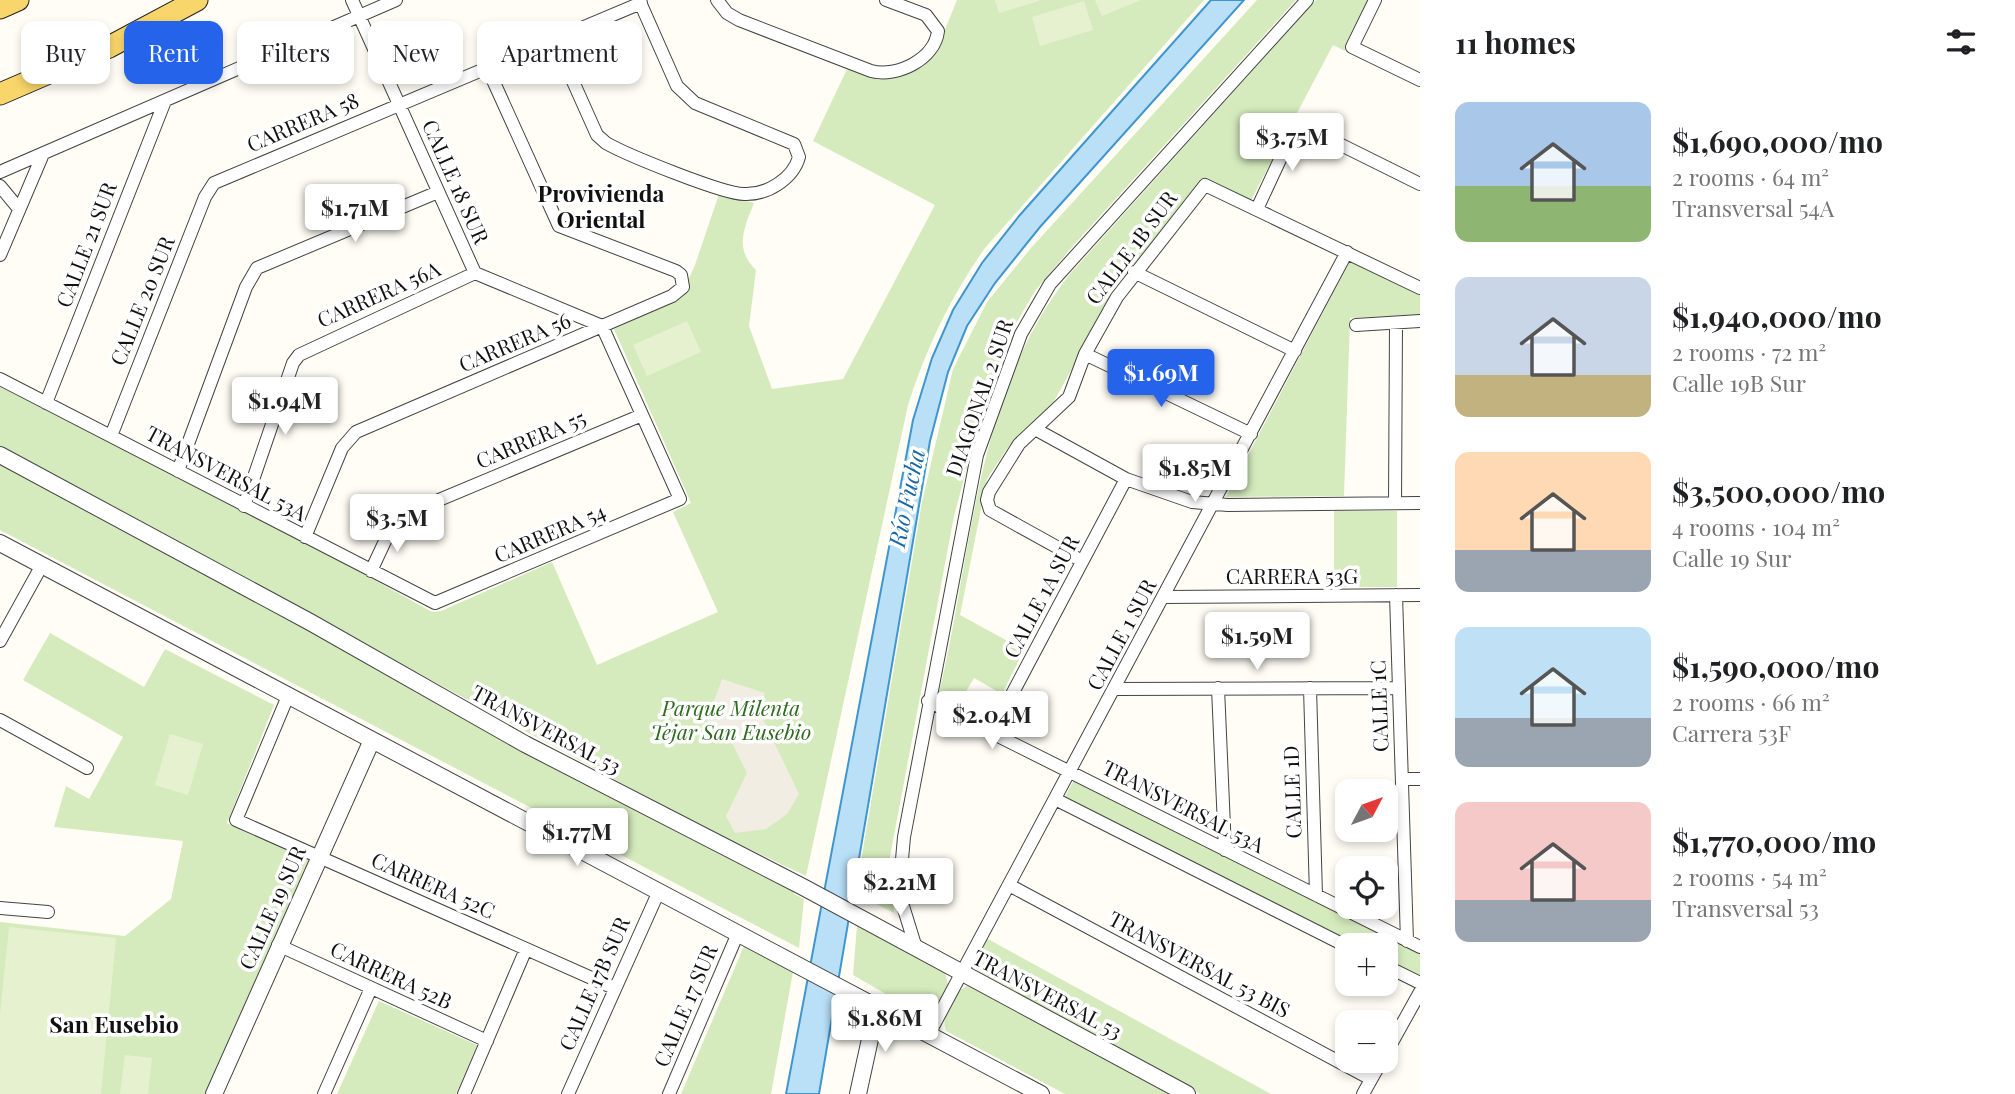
<!DOCTYPE html>
<html lang="en">
<head>
<meta charset="utf-8">
<style>
	body { margin:0; font-family:"Playfair Display",serif; background:#f2f2f2; color:#202124; height:100vh; display:flex; flex-direction:column; font-size:26px; white-space:nowrap }
	* { box-sizing:border-box; margin:0 }
	p { font-size:23px; color:#757577 }
	.icon { flex:none; width:38px; height:38px; fill:none; stroke:currentColor; stroke-width:2; stroke-linecap:round; stroke-linejoin:round }
	.map { position:relative; flex:1; overflow:hidden }
	.details { display:flex; flex-direction:column; background:#fff; width:595px }
	.details>* { flex:none }
	.banner { position:absolute; left:21px; top:21px; width:665px; height:63px; display:flex; gap:14px }
	.needle { width:46px; rotate:49deg }
	.buttons { position:absolute; left:1335px; top:779px; display:grid; gap:14px }
	.buttons a { display:grid; place-items:center; width:63px; height:63px; border-radius:14px; background:#fff; box-shadow:0 4px 10px #0003; font-size:35px }
	.price { position:absolute; translate:-50% -60px; padding:0 16px; border-radius:7px; background:#fff; color:#222; font-size:23px; line-height:46px; filter:drop-shadow(0 2px 4px #0008) }
	.price::after { content:''; position:absolute; left:50%; top:42px; width:21px; height:16px; margin-left:-10px; background:inherit; clip-path:polygon(0 0,100% 0,50% 100%) }
	.price.selected { background:#2563eb; color:#fff }
	ul { padding:0; list-style:none }
	li { display:flex; align-items:center; gap:21px; height:175px; padding:0 35px }
	li span { display:grid; place-items:center; flex:none; width:196px; height:140px; border-radius:14px; color:#555 }
	li>.icon { margin-inline-start:auto }
	span .icon { width:84px; height:84px; fill:#fffc; stroke-width:1 }
	li b { font-size:30px }
	h2 { display:flex; justify-content:space-between; align-items:center; height:84px; padding:0 35px; font-size:30px }
	.chip { padding:0 24px; border-radius:14px; background:#fff; box-shadow:0 4px 10px #0003; font-size:24px; line-height:63px }
	.chip.selected { background:#2563eb; color:#fff }
	main { display:flex; flex:1; min-height:0 }
	.map>svg:first-child { display:block }
	.green { fill:#d5ebbd }
	.pitch { fill:#e6f2cf }
	.plaza { fill:#f1ede2 }
	.water { fill:#b9e0f7; stroke:#3f96cf; stroke-width:2 }
	.lines { fill:none; stroke-linecap:round; stroke-linejoin:round }
	.minor-casing { stroke:#444; stroke-width:14 }
	.tertiary-casing { stroke:#444; stroke-width:18 }
	.primary-casing { stroke:#222; stroke-width:23 }
	.minor { stroke:#fff; stroke-width:12 }
	.tertiary { stroke:#fff; stroke-width:16 }
	.primary { stroke:#f9d66b; stroke-width:21 }
	.labels { text-anchor:middle; stroke-width:7; stroke-linejoin:round; paint-order:stroke }
	.street-label { font-size:21px; fill:#111; stroke:#fff }
	.park-label { font-size:21px; font-style:italic; fill:#2f6b1f; stroke:#fff }
	.neighbourhood-label { font-size:23px; font-weight:bold; fill:#111; stroke:#fff }
	.water-label { font-size:23px; font-style:italic; fill:#1768a6; stroke:#fff }
</style>
</head>
<body>
<main>
<div class="map">
<svg width="1420" height="1094" viewBox="0 0 1420 1094">
	<rect width="100%" height="100%" fill="#fffdf5"/>
	<path class="green" d="M957,0H1204L985,248C951,296 926,348 908,405L806,876L697,824L0,447V387L308,543L432,612L441,611L552,562L597,665L718,612L673,512L691,503L614,329L680,298L695,265L719,194L754,203C744,228 734,249 756,270L749,326L772,389L843,379L935,205L813,141L848,67L878,80L899,77L922,67L935,54Z
		M1257,0H1296L1072,247L1035,291L1014,327L977,430L954,516L889,862L894,913L859,895L860,867L922,502L953,369L987,302L1031,248Z
		M1316,0H1369L1345,51L1333,45L1250,202L1201,181L1121,280L1053,403L1008,447L987,479L960,615L1024,650L1002,694L974,678L961,700L939,693C973,552 975,393 1070,274Z
		M1350,261L1420,293V315L1350,318L1344,496L1226,497Z
		M0,460L684,836L794,888V894L804,899L799,948L0,530Z
		M1334,511H1397V587H1334Z
		M50,633L144,687L165,649L274,705L227,823L309,860L205,1094H0V922L125,936L171,899L183,841L54,827L66,786L89,799L123,737L23,680Z
		M1074,780L1420,954V976L1386,959V945H1358L1065,797Z
		M857,926L945,971L948,985L933,1013L922,1015L853,975Z
		M986,938L1271,1094H1200L983,977L974,965Z
		M744,946L793,972L771,1094H681Z
		M972,985L1174,1094H1065L946,1031C940,1015 954,987 972,985Z
		M379,1001L477,1045L456,1094H337Z"/>
	<path class="pitch" d="M995,0H1039V1L999,13Z
		M1095,0H1141L1102,16Z
		M1084,1L1093,30L1040,46L1032,17Z
		M687,321L701,352L647,376L633,345Z
		M170,734L203,744L188,795L155,785Z
		M9,927L116,938L101,1094H0V1015Z
		M125,1055L152,1058L148,1094H120Z"/>
	<path class="plaza" d="M722,679L765,693L759,711L799,794L787,814L766,829L735,833L726,816L747,773L724,727L707,721Z"/>
	<path class="water" d="M1211,0H1244L1040,227L995,283L967,326L948,372L930,441L819,1094H786L913,420L932,358L953,310L982,263L1019,216Z"/>
	<g class="lines">
		<defs>
			<path id="minor" d="M717,0L727,13L739,20L871,71C897,78 935,59 938,31L926,15L886,0
				M1375,0L1352,47L1420,80
				M554,39L597,135L606,143C627,155 723,194 744,194C767,195 793,179 799,157L794,144L695,103L677,86L639,0
				M0,172L396,0
				M0,186L19,209
				M1257,209L1297,123L1420,184
				M0,255L43,154
				M1134,272L1295,351
				M1356,325L1420,321
				M1085,354L1251,434
				M0,379L435,603L680,499L602,326L475,273L352,0
				M46,403L165,101
				M1035,429L1126,479L1192,502L1228,505L1420,503
				M111,436L205,197L214,183L641,3
				M178,471L246,287L257,268L438,192
				M1395,503L1396,324
				M244,506L293,363L299,355L475,273
				M305,537L342,448L356,432L672,296L683,287L681,275L676,271L559,226L487,67
				M1082,561L990,510L987,500L989,492L1019,444L1069,397L1085,354L1117,297L1205,185L1420,288
				M371,571L393,524L403,515L642,415
				M1396,595L1407,941
				M1164,597L1420,595
				M0,641L42,565
				M1218,688L1225,850
				M1310,688L1316,895
				M1115,689L1399,688
				M288,696L236,820L614,988
				M928,701L1420,947
				M0,720L87,768
				M992,732L1126,479
				M1402,779H1420
				M1055,799L1348,947
				M1009,885L1371,1079
				M0,908L48,912
				M278,945L487,1041
				M916,948L899,893L904,837L977,455L1021,334L1050,284L1307,0
				M1386,966L1420,983
				M929,1034L1347,252
				M1386,1053L1420,992
				M324,1094L371,988
				M464,1094L526,949
				M568,1094L659,891
				M669,1094L738,933
				M1363,1094L1382,1060"/>
			<path id="tertiary" d="M0,455L310,622L525,744L803,887L1187,1094
				M0,543L1041,1094
				M214,1094L372,740
				M858,1094L877,1007"/>
			<path id="primary" d="M0,8L18,0
				M0,94L109,47L197,0"/>
		</defs>
		<use href="#minor" class="minor-casing"/>
		<use href="#tertiary" class="tertiary-casing"/>
		<use href="#primary" class="primary-casing"/>
		<use href="#minor" class="minor"/>
		<use href="#tertiary" class="tertiary"/>
		<use href="#primary" class="primary"/>
	</g>
	<g class="labels">
		<g class="street-label">
			<text transform="translate(303 123) rotate(-23)" y="7">CARRERA 58</text>
			<text transform="translate(455 182) rotate(66)" y="7">CALLE 18 SUR</text>
			<text transform="translate(87 245) rotate(-69)" y="7">CALLE 21 SUR</text>
			<text transform="translate(1132 248) rotate(-53)" y="7">CALLE 1B SUR</text>
			<text transform="translate(379 295) rotate(-24)" y="7">CARRERA 56A</text>
			<text transform="translate(143 301) rotate(-68)" y="7">CALLE 20 SUR</text>
			<text transform="translate(515 343) rotate(-23)" y="7">CARRERA 56</text>
			<text transform="translate(980 398) rotate(-71)" y="7">DIAGONAL 2 SUR</text>
			<text transform="translate(531 440) rotate(-23)" y="7">CARRERA 55</text>
			<text transform="translate(226 474) rotate(28)" y="7">TRANSVERSAL 53A</text>
			<text transform="translate(550 534) rotate(-23)" y="7">CARRERA 54</text>
			<text x="1292" y="584">CARRERA 53G</text>
			<text transform="translate(1042 597) rotate(-62)" y="7">CALLE 1A SUR</text>
			<text transform="translate(1122 635) rotate(-62)" y="7">CALLE 1 SUR</text>
			<text transform="translate(1380 706) rotate(-92)" y="7">CALLE 1C</text>
			<text transform="translate(546 730) rotate(28)" y="7">TRANSVERSAL 53</text>
			<text transform="translate(1293 792) rotate(-92)" y="7">CALLE 1D</text>
			<text transform="translate(1183 807) rotate(27)" y="7">TRANSVERSAL 53A</text>
			<text transform="translate(433 886) rotate(24)" y="7">CARRERA 52C</text>
			<text transform="translate(273 908) rotate(-66)" y="7">CALLE 19 SUR</text>
			<text transform="translate(1199 965) rotate(28)" y="7">TRANSVERSAL 53 BIS</text>
			<text transform="translate(391 976) rotate(25)" y="7">CARRERA 52B</text>
			<text transform="translate(595 984) rotate(-66)" y="7">CALLE 17B SUR</text>
			<text transform="translate(1047 995) rotate(28)" y="7">TRANSVERSAL 53</text>
			<text transform="translate(686 1006) rotate(-67)" y="7">CALLE 17 SUR</text>
		</g>
		<g class="park-label">
			<text x="731" y="716">Parque Milenta<tspan x="731" dy="24">Tejar San Eusebio</tspan></text>
		</g>
		<g class="neighbourhood-label">
			<text x="601" y="202">Provivienda<tspan x="601" dy="26">Oriental</tspan></text>
			<text x="114" y="1033">San Eusebio</text>
		</g>
		<g class="water-label">
			<text transform="translate(907 498) rotate(-78)" y="8">Río Fucha</text>
		</g>
	</g>
</svg>
<div class="buttons">
<a><svg class="needle" viewBox="-14 -14 28 28"><path d="M0-13l5 13h-10z" fill="#e53935"/><path d="M0 13l5-13h-10z" fill="#757577"/></svg></a>
<a><svg class="icon" aria-label="locate" viewBox="0 0 24 24"><circle cx="12" cy="12" r="6"/><path d="M12 2v4M12 18v4M2 12h4M18 12h4"/></svg></a>
<a>+</a>
<a>−</a>
</div>
<b class="price" style="left:1292px;top:173px">$3.75M</b>
<b class="price" style="left:355px;top:244px">$1.71M</b>
<b class="price selected" style="left:1161px;top:409px">$1.69M</b>
<b class="price" style="left:285px;top:437px">$1.94M</b>
<b class="price" style="left:1195px;top:504px">$1.85M</b>
<b class="price" style="left:397px;top:554px">$3.5M</b>
<b class="price" style="left:1257px;top:672px">$1.59M</b>
<b class="price" style="left:992px;top:751px">$2.04M</b>
<b class="price" style="left:577px;top:868px">$1.77M</b>
<b class="price" style="left:900px;top:918px">$2.21M</b>
<b class="price" style="left:885px;top:1054px">$1.86M</b>
<div class="banner">
<a class="chip">Buy</a>
<a class="chip selected">Rent</a>
<a class="chip">Filters</a>
<a class="chip">New</a>
<a class="chip">Apartment</a>
</div>
</div>
<section class="details">
<h2>11 homes<svg class="icon" aria-label="filters" viewBox="0 0 24 24"><path d="M4 7h16M4 17h16"/><circle cx="9" cy="7" r="2"/><circle cx="15" cy="17" r="2"/></svg></h2>
<ul>
<li><span style="background:linear-gradient(#a9c7e8 60%,#8fb573 0)"><svg class="icon" aria-label="home" viewBox="0 0 24 24"><path d="M3 11l9-7 9 7M6 9v11h12V9"/></svg></span><div><b>$1,690,000/mo</b><p>2 rooms · 64 m²</p><p>Transversal 54A</p></div></li>
<li><span style="background:linear-gradient(#c9d6e8 70%,#c2b280 0)"><svg class="icon" aria-label="home" viewBox="0 0 24 24"><path d="M3 11l9-7 9 7M6 9v11h12V9"/></svg></span><div><b>$1,940,000/mo</b><p>2 rooms · 72 m²</p><p>Calle 19B Sur</p></div></li>
<li><span style="background:linear-gradient(#ffd9b3 70%,#9aa5b1 0)"><svg class="icon" aria-label="home" viewBox="0 0 24 24"><path d="M3 11l9-7 9 7M6 9v11h12V9"/></svg></span><div><b>$3,500,000/mo</b><p>4 rooms · 104 m²</p><p>Calle 19 Sur</p></div></li>
<li><span style="background:linear-gradient(#bfe0f5 65%,#9aa5b1 0)"><svg class="icon" aria-label="home" viewBox="0 0 24 24"><path d="M3 11l9-7 9 7M6 9v11h12V9"/></svg></span><div><b>$1,590,000/mo</b><p>2 rooms · 66 m²</p><p>Carrera 53F</p></div></li>
<li><span style="background:linear-gradient(#f6c9c9 70%,#9aa5b1 0)"><svg class="icon" aria-label="home" viewBox="0 0 24 24"><path d="M3 11l9-7 9 7M6 9v11h12V9"/></svg></span><div><b>$1,770,000/mo</b><p>2 rooms · 54 m²</p><p>Transversal 53</p></div></li>
</ul>
</section>
</main>
</body>
</html>
